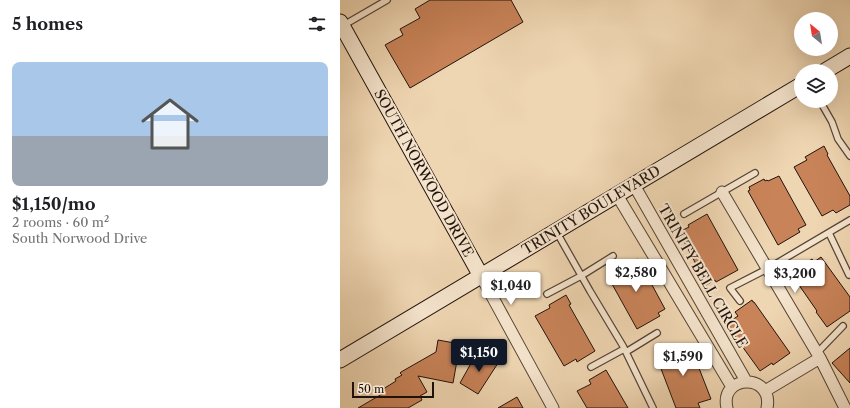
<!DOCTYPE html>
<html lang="en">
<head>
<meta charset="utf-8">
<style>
	body { margin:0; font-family:"Libre Caslon Text",serif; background:#f2f2f2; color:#202124; height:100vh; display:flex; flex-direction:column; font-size:15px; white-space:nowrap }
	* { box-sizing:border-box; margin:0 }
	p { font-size:13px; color:#757577 }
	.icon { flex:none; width:22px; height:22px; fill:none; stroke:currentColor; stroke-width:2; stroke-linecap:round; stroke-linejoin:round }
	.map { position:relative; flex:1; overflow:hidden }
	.side { display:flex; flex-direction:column; background:#fff; width:340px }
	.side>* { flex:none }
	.needle { width:26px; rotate:330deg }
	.buttons { position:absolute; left:454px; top:12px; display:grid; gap:8px }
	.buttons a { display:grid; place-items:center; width:44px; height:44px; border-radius:50%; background:#fff; box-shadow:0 4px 16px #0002; font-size:20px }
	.scale { position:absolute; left:12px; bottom:10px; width:82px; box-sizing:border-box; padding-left:4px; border:2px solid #21130c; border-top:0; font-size:11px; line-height:14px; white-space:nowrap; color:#21130c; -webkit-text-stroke:3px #f5e4cd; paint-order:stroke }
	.price { position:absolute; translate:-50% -34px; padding:0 9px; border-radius:4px; background:#fff; color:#222; font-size:13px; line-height:26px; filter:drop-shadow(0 1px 2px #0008) }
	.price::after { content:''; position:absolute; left:50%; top:24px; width:12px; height:9px; margin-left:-6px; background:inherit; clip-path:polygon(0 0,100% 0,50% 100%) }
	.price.on { background:#111827; color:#fff }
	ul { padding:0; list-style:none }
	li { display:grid; align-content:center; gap:8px; height:212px; padding:0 12px }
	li+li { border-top:1px solid #e0e0e0 }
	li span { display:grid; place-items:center; height:124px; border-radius:8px; color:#555 }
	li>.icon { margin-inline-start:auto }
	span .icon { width:72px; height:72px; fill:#fffc; stroke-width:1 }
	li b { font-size:17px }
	h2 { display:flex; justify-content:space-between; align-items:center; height:48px; padding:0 12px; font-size:17px }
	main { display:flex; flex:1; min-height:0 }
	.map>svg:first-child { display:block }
	.building { fill:#c98359; stroke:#21130c }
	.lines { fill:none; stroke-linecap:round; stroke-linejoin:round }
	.lane-casing { stroke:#544436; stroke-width:8 }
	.street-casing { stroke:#544436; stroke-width:13 }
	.secondary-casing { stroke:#21130c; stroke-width:17 }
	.lane { stroke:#f5e4cd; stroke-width:5.5 }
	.street { stroke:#f5e4cd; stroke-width:11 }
	.secondary { stroke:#f5e4cd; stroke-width:15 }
	.labels { text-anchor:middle; stroke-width:4; stroke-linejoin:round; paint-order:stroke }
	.street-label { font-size:14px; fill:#21130c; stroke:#f5e4cd }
</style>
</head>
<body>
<main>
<section class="side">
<h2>5 homes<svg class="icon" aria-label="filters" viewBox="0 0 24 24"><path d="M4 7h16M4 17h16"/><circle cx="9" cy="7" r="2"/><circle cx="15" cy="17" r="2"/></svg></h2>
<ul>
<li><span style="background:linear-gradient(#a9c7e8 60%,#9aa5b1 0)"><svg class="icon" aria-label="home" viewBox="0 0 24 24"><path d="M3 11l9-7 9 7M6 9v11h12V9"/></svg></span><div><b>$1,150/mo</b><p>2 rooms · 60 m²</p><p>South Norwood Drive</p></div></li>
</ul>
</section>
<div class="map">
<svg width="510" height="408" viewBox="0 0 510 408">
	<rect width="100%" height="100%" fill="#efd6b2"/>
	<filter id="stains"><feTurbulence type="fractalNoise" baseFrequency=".005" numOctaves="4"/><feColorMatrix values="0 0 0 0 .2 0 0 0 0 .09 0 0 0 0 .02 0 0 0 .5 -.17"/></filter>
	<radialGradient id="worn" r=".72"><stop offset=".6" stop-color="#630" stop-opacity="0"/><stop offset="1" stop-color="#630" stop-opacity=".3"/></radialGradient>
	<path class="building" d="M90,0H171L183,22L70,88L45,45L63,35L60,29L80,18L75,9Z
		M484,146L488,154L487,155L510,196V205L496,213L493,210L482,216L454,167L467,160L465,157Z
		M439,176L466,225L458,229L460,232L438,245L408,191L410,190L409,187L424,179L425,181L427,180L428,181Z
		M367,214L398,270L376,282L375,280L366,285L355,267L357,266L339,232L349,227L348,225Z
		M481,257L510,297V311L487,327L476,312L477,311L452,275L455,273L454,272L472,259L474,262Z
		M298,259L325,309L318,313L320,316L297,329L267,275L269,274L268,271L285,261L287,265Z
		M226,295L231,304L229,305L255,351L237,362L236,359L224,366L195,316L210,308L209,305Z
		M412,300L413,302H414L450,353L433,365L432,363L420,371L386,324L398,316L395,312Z
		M98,340L120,344L113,383L78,376L87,392L80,396L82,400L68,408H18L42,394L40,391L56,381L55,379L62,375L60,373L61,372L96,352Z
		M337,345L338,349L350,345L371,399L358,403L360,408H336L315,353Z
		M510,348V383L492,363Z
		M143,355L148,359L151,355L160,360L138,394L120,383L134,358L140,360Z
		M266,370L288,408H247L237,391L251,384L249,380Z
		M177,397L183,408H158Z"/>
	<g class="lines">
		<defs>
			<path id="lane" d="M4,25L47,0
				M480,101L492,122L498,139L510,156
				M344,214L415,173
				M216,231L250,291L283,346L313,408
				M489,233L509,275
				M207,294L241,276L273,256
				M400,301L390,288L427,269L510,220
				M286,352L317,333
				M477,353L503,326
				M251,367L284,349"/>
			<path id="street" d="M294,185L406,381
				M382,192L480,358L505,408
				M277,195L392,387
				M141,276L213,408
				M425,391L480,358
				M387,408C379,374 434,373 427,408"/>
			<path id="secondary" d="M0,22L141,276
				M485,71L510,56
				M0,360L461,85"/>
		</defs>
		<use href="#lane" class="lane-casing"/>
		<use href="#street" class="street-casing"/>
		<use href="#secondary" class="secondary-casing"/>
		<use href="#lane" class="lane"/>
		<use href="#street" class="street"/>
		<use href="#secondary" class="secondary"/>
	</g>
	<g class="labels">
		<g class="street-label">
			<text transform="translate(84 173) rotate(61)" y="5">SOUTH NORWOOD DRIVE</text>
			<text transform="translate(251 210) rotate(-31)" y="5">TRINITY BOULEVARD</text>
			<text transform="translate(363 276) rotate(60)" y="5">TRINITY BELL CIRCLE</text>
		</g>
	</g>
	<rect width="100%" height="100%" filter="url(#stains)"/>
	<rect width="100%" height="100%" fill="url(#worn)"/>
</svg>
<div class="buttons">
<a><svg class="needle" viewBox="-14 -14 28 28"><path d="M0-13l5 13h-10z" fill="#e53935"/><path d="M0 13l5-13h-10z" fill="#757577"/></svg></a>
<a><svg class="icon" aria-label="layers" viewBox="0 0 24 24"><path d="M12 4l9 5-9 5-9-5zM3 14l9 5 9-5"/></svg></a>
</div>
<div class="scale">50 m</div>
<b class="price" style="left:296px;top:293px">$2,580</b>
<b class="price" style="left:455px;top:294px">$3,200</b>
<b class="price" style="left:171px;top:306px">$1,040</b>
<b class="price on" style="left:139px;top:373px">$1,150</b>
<b class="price" style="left:343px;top:377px">$1,590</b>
</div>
</main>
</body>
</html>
